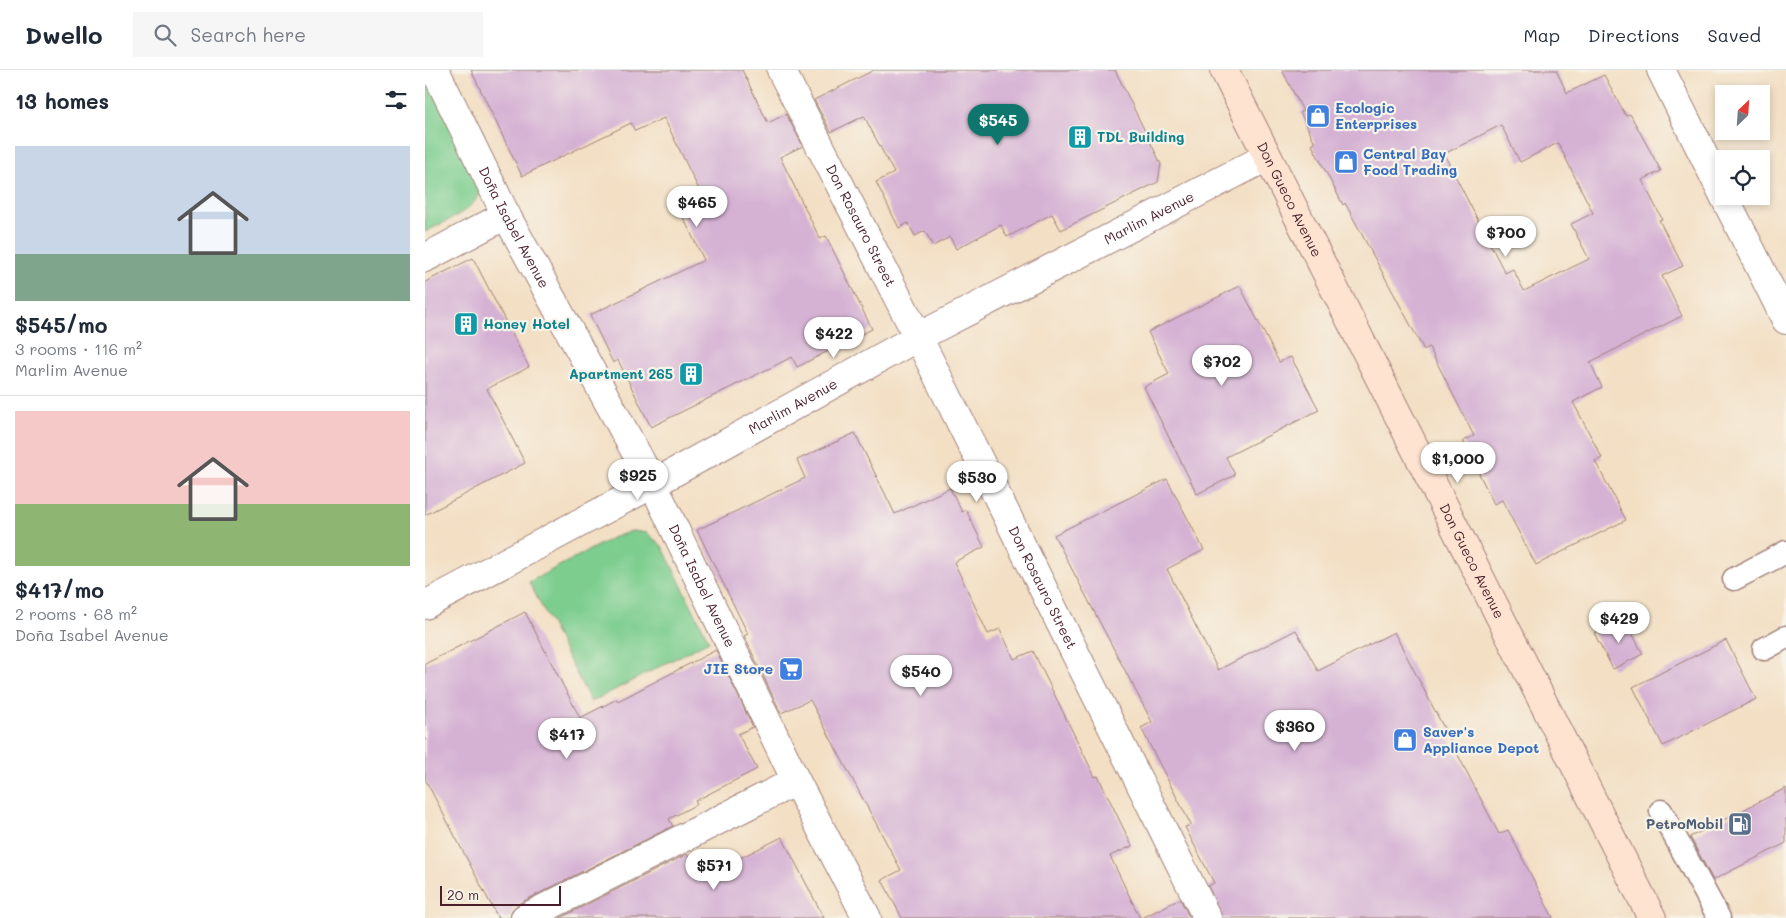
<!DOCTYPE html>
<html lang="en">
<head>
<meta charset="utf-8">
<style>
	body { margin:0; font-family:Mali,sans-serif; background:#f6f6f7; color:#1f2937; height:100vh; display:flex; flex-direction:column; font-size:19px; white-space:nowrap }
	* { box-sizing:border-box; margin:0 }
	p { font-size:16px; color:#747a83 }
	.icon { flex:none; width:28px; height:28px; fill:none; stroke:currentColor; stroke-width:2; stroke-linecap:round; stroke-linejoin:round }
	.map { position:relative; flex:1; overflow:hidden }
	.panel { display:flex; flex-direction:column; background:#fff; width:425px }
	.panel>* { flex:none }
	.needle { width:32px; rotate:25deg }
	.controls { position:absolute; left:1290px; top:15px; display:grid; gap:10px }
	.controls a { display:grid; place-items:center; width:55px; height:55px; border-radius:0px; background:#fff; box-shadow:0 2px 8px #0003; font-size:25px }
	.scale { position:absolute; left:15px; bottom:12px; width:121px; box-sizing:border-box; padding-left:5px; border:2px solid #4a1f2b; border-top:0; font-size:14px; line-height:18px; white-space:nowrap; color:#4a1f2b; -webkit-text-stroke:4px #f7f3e8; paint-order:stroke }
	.price { position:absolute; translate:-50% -42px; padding:0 11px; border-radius:18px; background:#fff; color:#222; font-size:16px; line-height:32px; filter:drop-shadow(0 1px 2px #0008) }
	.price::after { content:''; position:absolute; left:50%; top:30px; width:15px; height:11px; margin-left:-8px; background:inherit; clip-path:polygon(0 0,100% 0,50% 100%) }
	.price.selected { background:#0f766e; color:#fff }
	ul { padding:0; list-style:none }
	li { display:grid; align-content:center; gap:10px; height:265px; padding:0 15px }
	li+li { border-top:1px solid #e0e1e3 }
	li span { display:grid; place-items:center; height:155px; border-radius:0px; color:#555 }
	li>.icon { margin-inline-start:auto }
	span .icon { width:90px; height:90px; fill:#fffc; stroke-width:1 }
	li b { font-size:21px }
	h2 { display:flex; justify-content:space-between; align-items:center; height:60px; padding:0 15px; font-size:21px }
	header { display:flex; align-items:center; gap:30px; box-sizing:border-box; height:70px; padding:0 25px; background:#fff; border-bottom:1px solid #e0e1e3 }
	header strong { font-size:24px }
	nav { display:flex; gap:28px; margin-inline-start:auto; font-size:18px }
	.search { width:350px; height:45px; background:#f6f6f7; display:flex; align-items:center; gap:12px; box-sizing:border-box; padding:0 18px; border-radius:0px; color:#747a83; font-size:19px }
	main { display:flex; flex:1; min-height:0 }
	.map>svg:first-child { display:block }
	.green { fill:#7ccd8e; stroke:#63765c }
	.building { fill:#d5b2d4; fill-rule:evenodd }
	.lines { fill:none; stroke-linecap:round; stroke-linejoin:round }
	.service-casing { stroke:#9e7f78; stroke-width:25 }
	.minor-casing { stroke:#9e7f78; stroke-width:30 }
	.secondary-casing { stroke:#9e7f78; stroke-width:30 }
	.service { stroke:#fff; stroke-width:22 }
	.minor { stroke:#fff; stroke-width:28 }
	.secondary { stroke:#fee3d1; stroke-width:28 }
	.labels { text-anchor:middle; stroke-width:4.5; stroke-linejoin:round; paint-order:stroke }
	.shop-label { font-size:14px; font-weight:bold; fill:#366cbe; stroke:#f7f3e8; text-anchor:start }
	.culture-label { font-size:14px; font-weight:bold; fill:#0d838f; stroke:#f7f3e8; text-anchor:start }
	.street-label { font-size:14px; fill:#4a1f2b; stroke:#f7f3e8 }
	.service-label { font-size:14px; font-weight:bold; fill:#4e5e75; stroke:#f7f3e8; text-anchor:end }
</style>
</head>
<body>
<header>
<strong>Dwello</strong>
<div class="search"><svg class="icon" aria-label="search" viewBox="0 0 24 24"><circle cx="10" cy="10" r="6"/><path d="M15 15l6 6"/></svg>Search here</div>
<nav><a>Map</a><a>Directions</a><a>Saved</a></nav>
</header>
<main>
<section class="panel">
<h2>13 homes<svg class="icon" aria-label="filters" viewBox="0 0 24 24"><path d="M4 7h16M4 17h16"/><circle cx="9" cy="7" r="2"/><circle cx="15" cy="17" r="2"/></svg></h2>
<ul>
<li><span style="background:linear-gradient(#c9d6e8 70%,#7fa58c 0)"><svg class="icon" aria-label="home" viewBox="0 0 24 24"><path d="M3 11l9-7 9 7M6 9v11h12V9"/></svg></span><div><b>$545/mo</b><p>3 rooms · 116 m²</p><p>Marlim Avenue</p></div></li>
<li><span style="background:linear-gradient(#f6c9c9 60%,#8fb573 0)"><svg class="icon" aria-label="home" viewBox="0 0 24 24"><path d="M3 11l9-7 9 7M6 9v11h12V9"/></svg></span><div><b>$417/mo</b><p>2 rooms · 68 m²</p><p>Doña Isabel Avenue</p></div></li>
</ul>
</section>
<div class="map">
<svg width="1361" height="848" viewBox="0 0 1361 848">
	<rect width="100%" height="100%" fill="#f7f3e8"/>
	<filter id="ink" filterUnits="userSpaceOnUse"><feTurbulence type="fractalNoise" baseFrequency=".02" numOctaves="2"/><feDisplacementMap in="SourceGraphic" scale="10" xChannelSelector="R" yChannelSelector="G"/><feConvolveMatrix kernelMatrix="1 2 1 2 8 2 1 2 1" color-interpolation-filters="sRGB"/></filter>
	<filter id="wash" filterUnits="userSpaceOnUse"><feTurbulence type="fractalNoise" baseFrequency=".0096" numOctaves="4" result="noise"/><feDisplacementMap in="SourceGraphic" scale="20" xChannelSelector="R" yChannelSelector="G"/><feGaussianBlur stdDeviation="1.12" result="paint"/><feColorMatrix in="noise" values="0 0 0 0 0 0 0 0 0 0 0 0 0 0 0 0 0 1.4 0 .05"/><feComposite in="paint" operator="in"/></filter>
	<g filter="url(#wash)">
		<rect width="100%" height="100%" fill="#f3dfc4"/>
		<path class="green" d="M0,4L57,120C46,143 22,150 0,162Z
			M207,461L222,463L237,476L284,571L166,632L104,512L187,468Z"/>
		<g id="blocks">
			<path class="building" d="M46,0H317L343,53L361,44L378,76L355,87L395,169L401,166L447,259L372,297L367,287L226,357L193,290L188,293L165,245L279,190L255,141L279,130L239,48L210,61L206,53L97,106Z
				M449,0H690L736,94L733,112L636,160L627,144L582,167L576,155L531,179L525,167L508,176L500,161L490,166L483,153L474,158L451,112L469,103L439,46L406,62L389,30Z
				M857,0H1131L1142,23L1179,5L1201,46L1205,44L1236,101L1217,110L1237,149L1234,150L1258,196L1237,206L1257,246L1165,292L1177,317L1148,332L1177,388L1170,391L1201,450L1111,495L1077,430L1069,434L1038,371L1049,366L1004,277L999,280L920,133L918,135L887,75L890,73L875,42L878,41ZM1076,55L1095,92L1133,73L1168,143L1146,154L1164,189L1099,221L1088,199L1080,203L1019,84Z
				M48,188L104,297L62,319L100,393L0,445V212Z
				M815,216L854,292L866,287L894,340L801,387L810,405L772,424L719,317L744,304L723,262Z
				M430,363L470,444L525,418L537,442L541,440L559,477L529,492L563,564L575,559L589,589L608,581L670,707L673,706L707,776L685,786L715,848H477L457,810L476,800L385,630L356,643L319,566L323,564L272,460L380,408L372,390Z
				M742,409L779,480L742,499L793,600L871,560L893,601L969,562L1074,764L1083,760L1128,848H797L783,816L789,813L760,757L766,755L716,658L727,652L629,465Z
				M100,542L155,648L192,629L193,631L291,580L328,657L313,664L332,699L270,731L272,734L244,749L248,756L93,834L87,840L85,848H73L0,709V594Z
				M1199,548L1218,584L1188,599L1169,563Z
				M1301,570L1331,629L1238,676L1208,617Z
				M1361,718V773L1288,810L1265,767Z
				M357,767L399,848H135L262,784L275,808Z
				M755,829L765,848H717Z"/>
		</g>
	</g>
	<g filter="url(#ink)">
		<use href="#blocks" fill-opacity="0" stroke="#9e7f78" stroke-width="1"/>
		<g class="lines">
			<defs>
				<path id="service" d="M1309,509L1361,482
					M1339,579L1361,567
					M1236,741L1294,848"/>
				<g id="minor">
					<path id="s1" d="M10,0L81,145L228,414L371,711L442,848"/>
					<path id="s2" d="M356,0L493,267L782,848"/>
					<path d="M1236,0L1299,126"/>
					<path d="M1299,126L1361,250"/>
					<path d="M0,188L81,145"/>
					<path id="s3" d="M0,535L228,414L493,267L842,87"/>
					<path d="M100,848L371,711"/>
				</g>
				<g id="secondary">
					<path id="s4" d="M799,0L1227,848"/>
				</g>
			</defs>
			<use href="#service" class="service-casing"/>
			<use href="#minor" class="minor-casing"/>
			<use href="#secondary" class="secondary-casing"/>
			<use href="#service" class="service"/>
			<use href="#minor" class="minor"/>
			<use href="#secondary" class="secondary"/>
		</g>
	</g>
	<defs>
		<symbol id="shop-square" viewBox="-11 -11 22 22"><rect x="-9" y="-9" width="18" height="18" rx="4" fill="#3f7fe0" stroke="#f7f3e8"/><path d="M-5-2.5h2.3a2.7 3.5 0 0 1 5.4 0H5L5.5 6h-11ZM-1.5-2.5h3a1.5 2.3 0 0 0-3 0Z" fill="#fff"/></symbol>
		<symbol id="building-square" viewBox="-11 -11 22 22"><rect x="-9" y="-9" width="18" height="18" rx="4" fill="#0f9aa8" stroke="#f7f3e8"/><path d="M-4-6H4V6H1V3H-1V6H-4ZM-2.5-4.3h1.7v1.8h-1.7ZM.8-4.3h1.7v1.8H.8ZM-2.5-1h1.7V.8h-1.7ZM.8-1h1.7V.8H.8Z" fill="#fff"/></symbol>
		<symbol id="supermarket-square" viewBox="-11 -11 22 22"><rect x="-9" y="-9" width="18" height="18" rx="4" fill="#3f7fe0" stroke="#f7f3e8"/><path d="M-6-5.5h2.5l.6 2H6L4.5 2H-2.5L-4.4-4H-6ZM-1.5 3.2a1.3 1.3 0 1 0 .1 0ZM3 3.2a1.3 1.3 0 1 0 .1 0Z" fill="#fff"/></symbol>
		<symbol id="fuel-square" viewBox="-11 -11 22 22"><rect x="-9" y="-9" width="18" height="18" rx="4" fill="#5c6f8a" stroke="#f7f3e8"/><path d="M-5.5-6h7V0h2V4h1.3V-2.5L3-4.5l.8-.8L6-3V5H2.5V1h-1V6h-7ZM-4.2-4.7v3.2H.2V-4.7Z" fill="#fff"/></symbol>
	</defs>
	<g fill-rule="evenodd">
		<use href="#shop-square" x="879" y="32" width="28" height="28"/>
		<use href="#building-square" x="641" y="53" width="28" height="28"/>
		<use href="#shop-square" x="907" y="78" width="28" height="28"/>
		<use href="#building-square" x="27" y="240" width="28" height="28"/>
		<use href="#building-square" x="252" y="290" width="28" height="28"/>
		<use href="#supermarket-square" x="352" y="585" width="28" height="28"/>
		<use href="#shop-square" x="966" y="656" width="28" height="28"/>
		<use href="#fuel-square" x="1301" y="740" width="28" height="28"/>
	</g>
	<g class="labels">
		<g class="shop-label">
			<text x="910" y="43">Ecologic<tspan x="910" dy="16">Enterprises</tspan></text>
			<text x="938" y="89">Central Bay<tspan x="938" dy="16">Food Trading</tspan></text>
			<text x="348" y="604" text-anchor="end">JIE Store</text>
			<text x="998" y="667">Saver's<tspan x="998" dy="16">Appliance Depot</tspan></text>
		</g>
		<g class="culture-label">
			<text x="672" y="72">TDL Building</text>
			<text x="58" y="259">Honey Hotel</text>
			<text x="248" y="309" text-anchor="end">Apartment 265</text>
		</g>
		<g class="street-label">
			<text dy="5" stroke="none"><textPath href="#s4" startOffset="145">Don Gueco Avenue</textPath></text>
			<text dy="5" stroke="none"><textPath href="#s3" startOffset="821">Marlim Avenue</textPath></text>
			<text dy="5" stroke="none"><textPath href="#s2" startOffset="175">Don Rosauro Street</textPath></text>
			<text dy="5" stroke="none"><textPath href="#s1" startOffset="176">Doña Isabel Avenue</textPath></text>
			<text dy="5" stroke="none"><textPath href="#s3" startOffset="418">Marlim Avenue</textPath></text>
			<text dy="5" stroke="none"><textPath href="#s4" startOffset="550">Don Gueco Avenue</textPath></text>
			<text dy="5" stroke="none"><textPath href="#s1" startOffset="581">Doña Isabel Avenue</textPath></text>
			<text dy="5" stroke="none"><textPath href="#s2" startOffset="580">Don Rosauro Street</textPath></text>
		</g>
		<g class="service-label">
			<text x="1298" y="759">PetroMobil</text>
		</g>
	</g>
</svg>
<div class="controls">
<a><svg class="needle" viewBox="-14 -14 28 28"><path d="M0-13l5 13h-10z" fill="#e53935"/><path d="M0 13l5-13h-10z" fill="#747a83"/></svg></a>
<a><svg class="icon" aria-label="locate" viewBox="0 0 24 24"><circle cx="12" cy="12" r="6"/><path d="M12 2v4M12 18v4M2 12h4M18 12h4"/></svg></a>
</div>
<div class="scale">20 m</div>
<b class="price selected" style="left:573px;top:76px">$545</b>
<b class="price" style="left:272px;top:158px">$465</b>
<b class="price" style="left:1081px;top:188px">$700</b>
<b class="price" style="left:409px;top:289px">$422</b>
<b class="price" style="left:797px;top:317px">$702</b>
<b class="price" style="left:1033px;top:414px">$1,000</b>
<b class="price" style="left:213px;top:431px">$925</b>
<b class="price" style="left:552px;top:433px">$530</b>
<b class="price" style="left:1194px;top:574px">$429</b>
<b class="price" style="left:496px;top:627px">$540</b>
<b class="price" style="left:870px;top:682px">$360</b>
<b class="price" style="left:142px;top:690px">$417</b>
<b class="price" style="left:289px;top:821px">$571</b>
</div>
</main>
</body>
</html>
